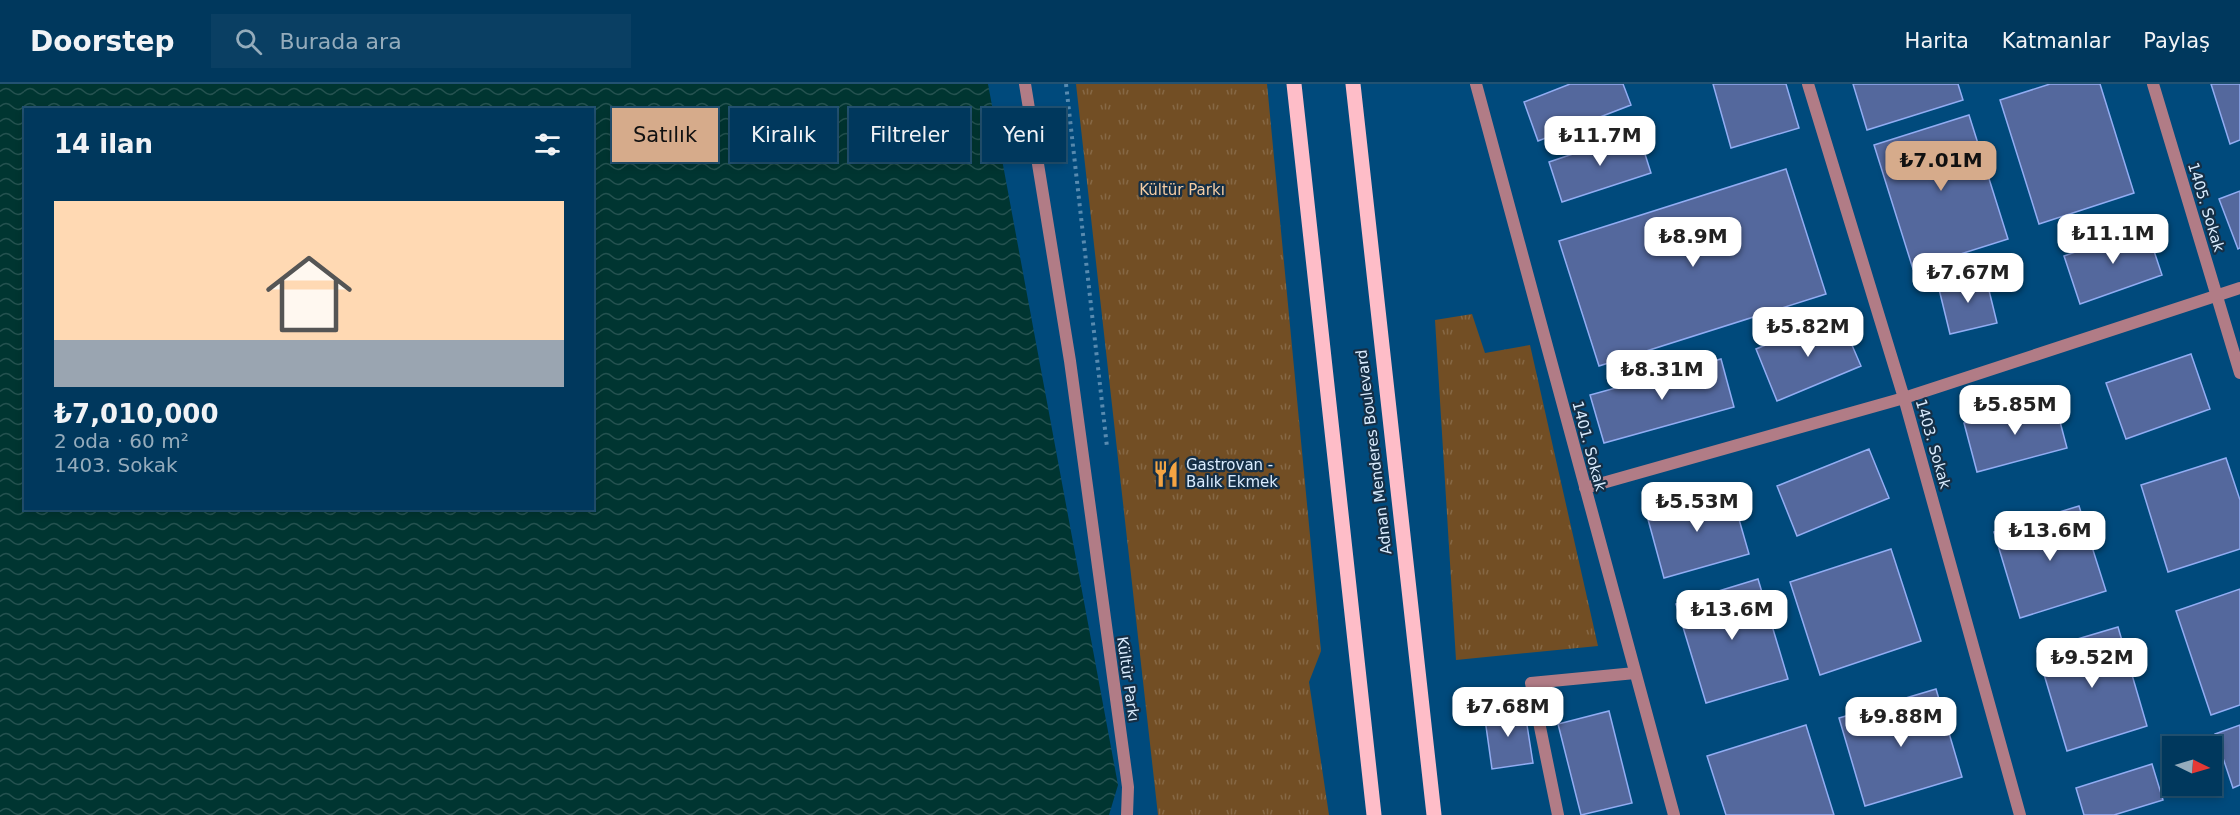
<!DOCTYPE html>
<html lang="tr">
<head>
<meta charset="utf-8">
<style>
	body { margin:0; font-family:"DejaVu Sans",sans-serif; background:#0a3f63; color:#f1f3f6; height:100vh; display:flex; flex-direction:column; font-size:22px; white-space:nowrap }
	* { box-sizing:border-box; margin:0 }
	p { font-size:20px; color:#95acbc }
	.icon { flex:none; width:33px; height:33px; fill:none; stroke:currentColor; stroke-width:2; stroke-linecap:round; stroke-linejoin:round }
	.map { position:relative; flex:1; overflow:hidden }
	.panel { position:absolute; left:24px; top:24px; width:570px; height:402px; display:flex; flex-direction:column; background:#00385d; border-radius:0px; box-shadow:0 3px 9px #0003,0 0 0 2px #225272 }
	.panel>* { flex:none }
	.banner { position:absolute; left:612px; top:24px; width:570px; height:54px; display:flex; gap:12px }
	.needle { width:39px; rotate:95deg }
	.fabs { position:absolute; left:2162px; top:652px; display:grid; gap:12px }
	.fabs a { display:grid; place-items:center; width:60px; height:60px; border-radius:0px; background:#00385d; box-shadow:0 3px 9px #0003,0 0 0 2px #225272; font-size:30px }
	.price { position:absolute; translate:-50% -51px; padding:0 14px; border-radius:12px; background:#fff; color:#222; font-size:20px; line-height:39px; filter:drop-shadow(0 2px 3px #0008) }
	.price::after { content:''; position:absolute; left:50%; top:36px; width:18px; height:14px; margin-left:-9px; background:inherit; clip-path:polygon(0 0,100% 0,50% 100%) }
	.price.active { background:#d6ab8b; color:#111 }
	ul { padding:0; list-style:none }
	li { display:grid; align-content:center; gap:12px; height:318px; padding:0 30px }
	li+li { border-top:2px solid #225272 }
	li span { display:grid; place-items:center; height:186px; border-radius:0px; color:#555 }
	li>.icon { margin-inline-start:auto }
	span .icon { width:108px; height:108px; fill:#fffc; stroke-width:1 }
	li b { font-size:26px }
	h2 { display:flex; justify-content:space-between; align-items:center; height:72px; padding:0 30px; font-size:26px }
	.tag { padding:0 21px; border-radius:0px; background:#00385d; box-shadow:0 3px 9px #0003,0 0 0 2px #225272; font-size:21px; line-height:54px }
	.tag.active { background:#d6ab8b; color:#111 }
	header { display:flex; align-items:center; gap:36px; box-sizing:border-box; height:84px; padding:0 30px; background:#00385d; border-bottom:2px solid #225272 }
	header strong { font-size:28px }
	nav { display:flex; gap:33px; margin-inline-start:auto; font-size:21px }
	.search { width:420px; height:54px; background:#0a3f63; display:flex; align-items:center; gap:15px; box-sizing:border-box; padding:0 21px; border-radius:0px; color:#95acbc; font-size:22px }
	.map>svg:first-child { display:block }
	.park { fill:url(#park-tufts) }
	.water { fill:url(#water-waves); fill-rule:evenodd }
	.building { fill:#54689d; stroke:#92adf3; stroke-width:1.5 }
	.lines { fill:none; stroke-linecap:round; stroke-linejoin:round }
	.path { stroke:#588bb0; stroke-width:4; stroke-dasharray:3 4.5; stroke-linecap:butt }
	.pedestrian { stroke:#b17c86; stroke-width:12 }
	.minor { stroke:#b17c86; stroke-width:12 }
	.primary { stroke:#febdc8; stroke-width:15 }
	.labels { text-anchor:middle; stroke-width:4.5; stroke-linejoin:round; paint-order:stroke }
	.park-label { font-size:15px; fill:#f5cda4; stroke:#152f46 }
	.street-label { font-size:15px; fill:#daecfe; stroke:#152f46 }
	.poi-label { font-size:15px; fill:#daecfe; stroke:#152f46; text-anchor:start }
</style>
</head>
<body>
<header>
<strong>Doorstep</strong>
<div class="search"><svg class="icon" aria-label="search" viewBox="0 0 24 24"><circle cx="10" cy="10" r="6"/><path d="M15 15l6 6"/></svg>Burada ara</div>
<nav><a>Harita</a><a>Katmanlar</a><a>Paylaş</a></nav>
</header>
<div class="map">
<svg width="2240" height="731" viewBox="0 0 2240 731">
	<defs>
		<pattern id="park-tufts" width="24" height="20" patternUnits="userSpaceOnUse" patternTransform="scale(1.5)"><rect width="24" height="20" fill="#724e24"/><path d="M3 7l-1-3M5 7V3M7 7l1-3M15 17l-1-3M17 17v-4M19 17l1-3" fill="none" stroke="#866845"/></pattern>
		<pattern id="water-waves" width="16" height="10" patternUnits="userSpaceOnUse" patternTransform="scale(1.5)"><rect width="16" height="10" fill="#003531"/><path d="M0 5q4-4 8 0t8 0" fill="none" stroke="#255250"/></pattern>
	</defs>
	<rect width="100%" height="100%" fill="#004a7c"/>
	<path class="park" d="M1076,0H1267L1321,567L1309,598L1329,731H1158Z
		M1472,230L1485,269L1530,261L1598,562L1456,576L1435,236Z"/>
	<path class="water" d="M0,0H988L1118,701L1109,731H0ZM26,26H592V424H26Z"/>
	<path class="building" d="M1570,0H1623L1631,21L1538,57L1524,18Z
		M1713,0H1786L1799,44L1731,64Z
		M1853,0H1958L1963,16L1867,46Z
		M2050,0H2100L2134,109L2039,140L2000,16Z
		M2211,0H2240V56L2230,60Z
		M1969,31L2008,155L1913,185L1874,61Z
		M1638,48L1651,89L1562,118L1549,78Z
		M1786,85L1826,210L1599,282L1559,157Z
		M2240,107V164L2238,165L2219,115Z
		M2146,143L2162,191L2080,220L2064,172Z
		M1985,190L1997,239L1950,250L1938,201Z
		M1839,231L1861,282L1777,317L1756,265Z
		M2191,270L2210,325L2126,355L2106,299Z
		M1721,275L1734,323L1604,359L1590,311Z
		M2054,315L2067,364L1977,388L1964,339Z
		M1869,365L1889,414L1797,452L1777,402Z
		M2226,374L2240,416V465L2168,488L2141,401Z
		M1730,404L1749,470L1664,494L1646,428Z
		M2079,422L2106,507L2020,534L1994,448Z
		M1891,465L1921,557L1820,591L1790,498Z
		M1758,495L1788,595L1706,619L1676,520Z
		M2240,505V621L2211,631L2176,527Z
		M2118,543L2147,642L2067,667L2037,567Z
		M1936,605L1962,693L1865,722L1839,634Z
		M1524,622L1533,679L1492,685L1484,628Z
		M1609,627L1632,719L1581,731L1558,640Z
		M1806,641L1834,731H1726L1707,672Z
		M2240,641V701L2233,704L2215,650Z
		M2152,680L2163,716L2114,731H2084L2076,704Z"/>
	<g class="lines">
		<path class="path" d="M1066,0L1107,363"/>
		<path class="pedestrian" d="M1025,0L1070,277L1128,703L1127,731"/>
		<path class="minor" d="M1476,0L1674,731
			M1808,0L1904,314L2020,731
			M2153,0L2240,289
			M1585,404L1904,314L2240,204
			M1558,731L1531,599L1635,589"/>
		<path class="primary" d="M1294,0L1374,731
			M1353,0L1434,731"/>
	</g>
	<defs>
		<symbol id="restaurant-bare" viewBox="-9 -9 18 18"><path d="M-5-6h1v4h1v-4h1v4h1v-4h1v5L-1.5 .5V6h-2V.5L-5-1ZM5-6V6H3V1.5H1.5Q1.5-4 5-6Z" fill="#f4a443" stroke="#152f46" stroke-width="2.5" paint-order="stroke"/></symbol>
	</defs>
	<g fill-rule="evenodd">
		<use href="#restaurant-bare" x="1147" y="371" width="38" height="38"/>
	</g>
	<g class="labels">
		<g class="park-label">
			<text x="1182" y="111">Kültür Parkı</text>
		</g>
		<g class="street-label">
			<text transform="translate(2206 123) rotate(73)" y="5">1405. Sokak</text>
			<text transform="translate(1933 360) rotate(74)" y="5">1403. Sokak</text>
			<text transform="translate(1589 362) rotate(75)" y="5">1401. Sokak</text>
			<text transform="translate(1374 368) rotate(-97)" y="5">Adnan Menderes Boulevard</text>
			<text transform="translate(1128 595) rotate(82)" y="5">Kültür Parkı</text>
		</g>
		<g class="poi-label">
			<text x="1186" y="386">Gastrovan -<tspan x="1186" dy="17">Balık Ekmek</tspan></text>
		</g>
	</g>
</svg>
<div class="fabs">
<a><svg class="needle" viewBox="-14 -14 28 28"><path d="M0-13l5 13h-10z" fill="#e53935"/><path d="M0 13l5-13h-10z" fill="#95acbc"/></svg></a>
</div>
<b class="price" style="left:1600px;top:83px">₺11.7M</b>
<b class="price active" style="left:1941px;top:108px">₺7.01M</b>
<b class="price" style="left:2113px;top:181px">₺11.1M</b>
<b class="price" style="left:1693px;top:184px">₺8.9M</b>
<b class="price" style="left:1968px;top:220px">₺7.67M</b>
<b class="price" style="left:1808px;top:274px">₺5.82M</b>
<b class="price" style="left:1662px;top:317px">₺8.31M</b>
<b class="price" style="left:2015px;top:352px">₺5.85M</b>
<b class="price" style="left:1697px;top:449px">₺5.53M</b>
<b class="price" style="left:2050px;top:478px">₺13.6M</b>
<b class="price" style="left:1732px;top:557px">₺13.6M</b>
<b class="price" style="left:2092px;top:605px">₺9.52M</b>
<b class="price" style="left:1508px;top:654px">₺7.68M</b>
<b class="price" style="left:1901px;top:664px">₺9.88M</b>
<div class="banner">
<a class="tag active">Satılık</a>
<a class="tag">Kiralık</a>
<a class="tag">Filtreler</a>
<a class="tag">Yeni</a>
</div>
<section class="panel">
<h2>14 ilan<svg class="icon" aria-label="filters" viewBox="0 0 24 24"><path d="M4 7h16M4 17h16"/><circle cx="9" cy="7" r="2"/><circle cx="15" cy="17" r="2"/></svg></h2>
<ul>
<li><span style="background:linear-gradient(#ffd9b3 75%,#9aa5b1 0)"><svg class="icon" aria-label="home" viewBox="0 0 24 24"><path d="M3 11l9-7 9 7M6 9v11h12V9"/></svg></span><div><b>₺7,010,000</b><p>2 oda · 60 m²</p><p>1403. Sokak</p></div></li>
</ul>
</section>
</div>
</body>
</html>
